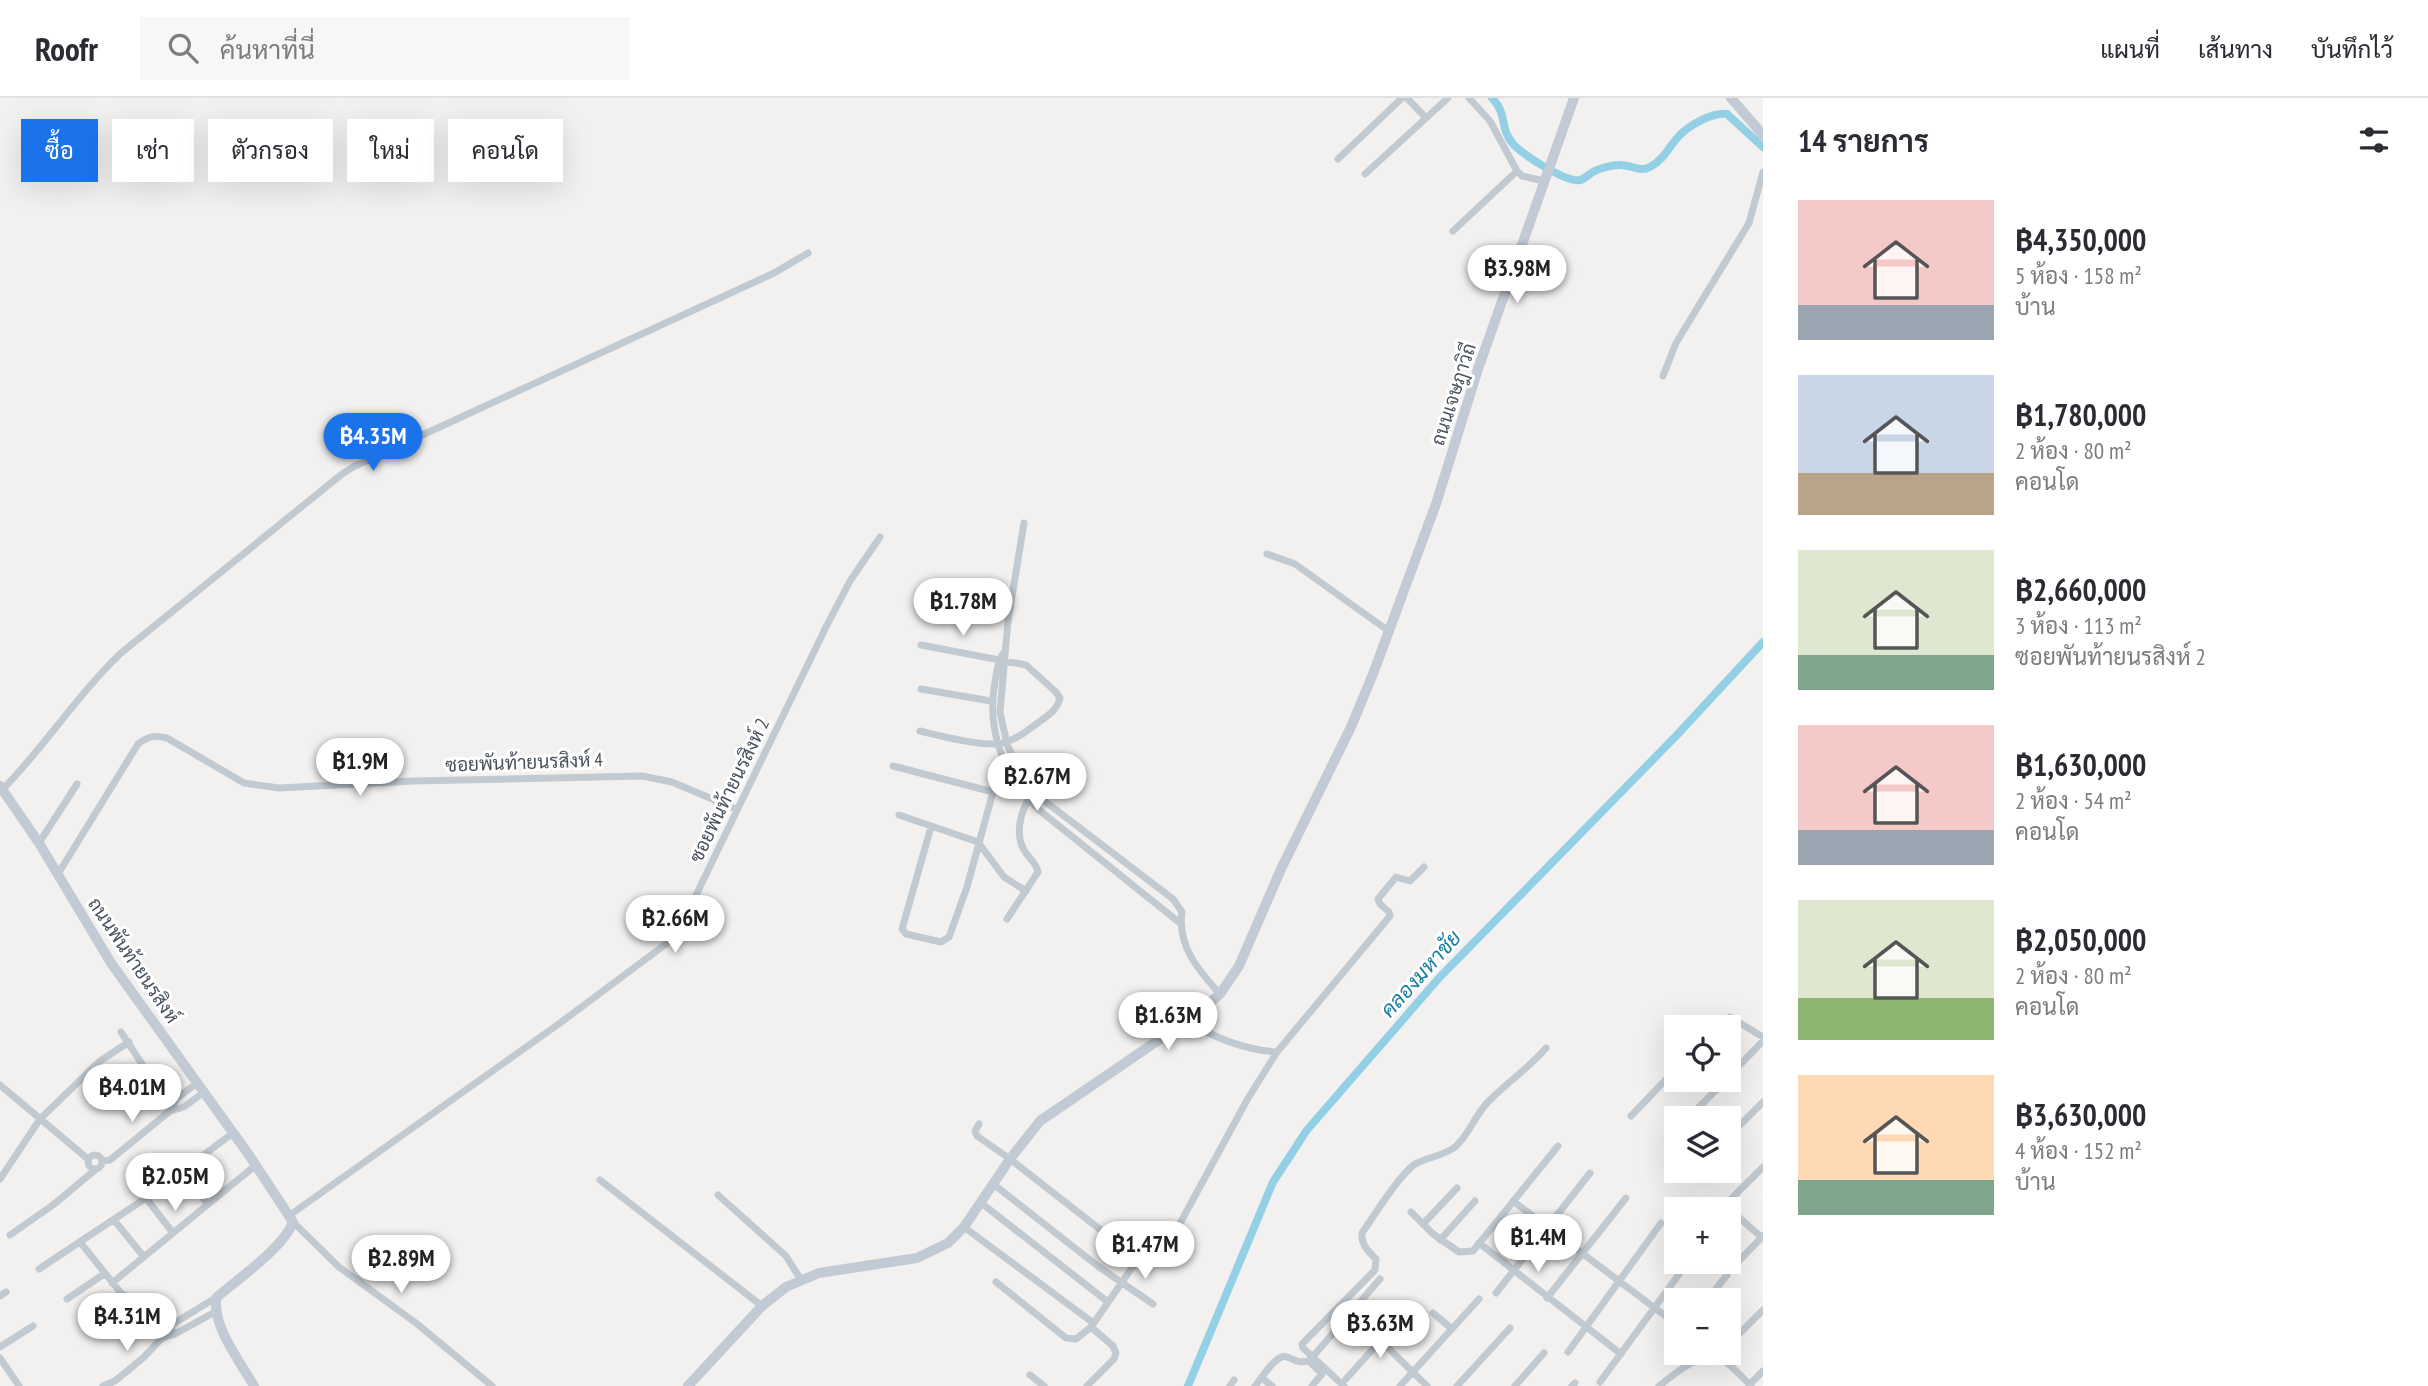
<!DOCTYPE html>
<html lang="th">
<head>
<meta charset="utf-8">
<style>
	body { margin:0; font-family:"PT Sans Narrow",Sarabun,sans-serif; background:#f7f7f7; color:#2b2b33; height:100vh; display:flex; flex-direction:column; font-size:26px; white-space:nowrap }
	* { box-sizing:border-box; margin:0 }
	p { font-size:23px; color:#7c7c81 }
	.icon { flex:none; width:38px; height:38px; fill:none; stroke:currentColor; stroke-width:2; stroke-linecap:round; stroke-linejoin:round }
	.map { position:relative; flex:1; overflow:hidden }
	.drawer { display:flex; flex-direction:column; background:#fff; width:665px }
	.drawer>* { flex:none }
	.guide { position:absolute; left:21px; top:21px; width:665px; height:63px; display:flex; gap:14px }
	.fabs { position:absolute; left:1664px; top:917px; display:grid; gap:14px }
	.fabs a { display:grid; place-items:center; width:77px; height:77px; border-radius:0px; background:#fff; box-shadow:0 7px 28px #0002; font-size:35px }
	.price { position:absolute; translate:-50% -60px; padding:0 16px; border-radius:24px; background:#fff; color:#222; font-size:23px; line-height:46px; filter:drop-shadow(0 2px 4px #0008) }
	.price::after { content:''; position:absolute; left:50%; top:42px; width:21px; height:16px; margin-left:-10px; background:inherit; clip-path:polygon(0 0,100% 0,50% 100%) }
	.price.active { background:#1a73e8; color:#fff }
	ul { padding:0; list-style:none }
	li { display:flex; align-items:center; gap:21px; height:175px; padding:0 35px }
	li span { display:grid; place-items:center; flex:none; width:196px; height:140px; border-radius:0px; color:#555 }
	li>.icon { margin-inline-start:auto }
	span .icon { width:84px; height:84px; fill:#fffc; stroke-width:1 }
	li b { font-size:30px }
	h2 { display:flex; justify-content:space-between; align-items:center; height:84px; padding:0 35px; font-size:30px }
	.tag { padding:0 24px; border-radius:0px; background:#fff; box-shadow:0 7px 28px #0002; font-size:24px; line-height:63px }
	.tag.active { background:#1a73e8; color:#fff }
	header { display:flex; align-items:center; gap:42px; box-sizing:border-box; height:98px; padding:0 35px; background:#fff; border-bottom:2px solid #e1e1e2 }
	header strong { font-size:33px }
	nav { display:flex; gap:38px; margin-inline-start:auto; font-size:24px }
	.search { width:490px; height:63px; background:#f7f7f7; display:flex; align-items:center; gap:18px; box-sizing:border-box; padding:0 24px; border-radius:0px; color:#7c7c81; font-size:26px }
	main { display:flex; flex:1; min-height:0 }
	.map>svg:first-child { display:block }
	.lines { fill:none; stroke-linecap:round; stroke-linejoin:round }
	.canal { stroke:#93d0e6; stroke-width:8 }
	.street { stroke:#c2cad1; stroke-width:7 }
	.secondary { stroke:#c2cbd5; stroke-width:10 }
	.labels { text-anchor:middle; stroke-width:6; stroke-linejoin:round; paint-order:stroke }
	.street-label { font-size:19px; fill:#49525d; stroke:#fff }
	.water-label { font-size:21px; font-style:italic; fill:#167da3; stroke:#fff }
</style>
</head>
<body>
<header>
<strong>Roofr</strong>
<div class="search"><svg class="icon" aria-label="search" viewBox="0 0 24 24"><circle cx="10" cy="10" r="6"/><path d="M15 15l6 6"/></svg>ค้นหาที่นี่</div>
<nav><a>แผนที่</a><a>เส้นทาง</a><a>บันทึกไว้</a></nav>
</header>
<main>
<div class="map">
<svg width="1763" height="1288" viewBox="0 0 1763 1288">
	<rect width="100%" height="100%" fill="#f3f1f0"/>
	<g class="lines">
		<path class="canal" d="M1492,0C1508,16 1499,31 1514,47C1524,57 1566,85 1580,82C1585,81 1589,76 1593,74C1600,70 1612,67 1619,67C1630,66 1639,75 1650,69C1665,61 1669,48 1679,38C1689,27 1713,14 1727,16L1763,49
			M1188,1288L1273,1084L1307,1032L1439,880L1676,638L1763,544"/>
		<path class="street" d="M1407,0L1426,20
			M1469,0L1490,23L1517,73L1522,78L1544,83
			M1338,61L1402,0
			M1365,76L1448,0
			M1453,133L1517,73
			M1663,278L1676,245L1749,125L1763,74
			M1024,425L1008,523L1000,614L1007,646L1020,675L1034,695L1173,801L1182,814C1177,848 1199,873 1220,896
			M1267,456L1295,466L1390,534
			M1004,554C998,563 997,573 995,584C986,632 1004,679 1039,712L1180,825
			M921,591L991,603
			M920,633C941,638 975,647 996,646C1012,645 1027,633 1039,624C1049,617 1057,612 1060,600L1056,594L1026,567L921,547
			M893,668L993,694L1012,680
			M3,691C45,648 78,596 121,555L342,376L355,368L774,175L808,155
			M899,717L978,744L1004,779L1026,793
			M931,729L902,831L906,836L941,844L949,839L967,789L993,694
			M39,745L77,686
			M58,776L138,646C148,638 155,637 167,640L244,685L279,690L414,683L642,678L672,684L736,711
			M1007,821L1038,774C1036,765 1031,762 1026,755C1014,739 1020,714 1030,699
			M1185,924C1215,939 1244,952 1277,954
			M1718,929L1730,919L1763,939
			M121,934L151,980
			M1729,978L1763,943
			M85,979L106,1003
			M0,987L88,1061
			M170,1013L176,1001L197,985
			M1631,1018L1676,971
			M1688,1020L1726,982
			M979,1026L975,1033L977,1038L1010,1061L1138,1161
			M1729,1038L1763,1004
			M1668,1041L1676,1033
			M88 1064a7 7 0 1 1 14 0a7 7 0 1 1-14 0Z
			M102,1063L110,1062L170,1013L184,1009L204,994
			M181,1073L208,1106
			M0,1081L40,1021L100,963L129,944
			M600,1082L762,1208
			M992,1085L1099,1169L1153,1206
			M718,1097L786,1158L801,1182
			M146,1100L173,1135
			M1513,1103L1676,1226
			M980,1104L1108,1204
			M1725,1107L1761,1139
			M1721,1111L1763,1069
			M1411,1114L1433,1136L1459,1154L1473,1153L1558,1048
			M290,1117L560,925L666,846L681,828L826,529L850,483L880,439
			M114,1122L144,1159
			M293,1124L339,1169L416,1225L492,1288
			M1423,1126L1457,1090
			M964,1129L1092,1224
			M10,1137L53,1107L95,1072
			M1440,1142L1475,1103
			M80,1144L121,1195L168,1229L175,1236
			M1479,1145L1621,1256
			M1732,1170L1763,1138
			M39,1171L146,1100L233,1035
			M996,1184L1066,1240L1076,1241L1091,1229L1147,1148L1154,1142L1163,1144L1171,1142L1247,1002L1277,954L1390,818L1389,814L1380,806L1378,801L1396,779L1410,783L1424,769
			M112,1185L256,1067
			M1496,1195L1590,1075
			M0,1198L6,1194
			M1547,1200L1626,1100
			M67,1201L104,1176
			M1707,1202L1727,1177
			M1433,1215L1452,1231
			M1348,1218L1381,1243L1427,1288
			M107,1230L138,1206
			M162,1240L175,1236L215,1214
			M1729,1246L1763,1212
			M0,1249L33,1228
			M1568,1254L1661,1125
			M0,1260L19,1288
			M1309,1263L1322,1276L1312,1288
			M1030,1277L1044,1288
			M1262,1280L1272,1288
			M1346,1281L1408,1212
			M1600,1284L1688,1164
			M1749,1287L1763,1273
			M103,1288L115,1283L144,1259L162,1240L168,1229L217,1199
			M1087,1288L1114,1261L1116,1255L1113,1248L1091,1229
			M1230,1288L1234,1282
			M1255,1288C1262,1280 1276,1255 1287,1259C1297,1263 1298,1265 1309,1263L1380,1181
			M1344,1288L1303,1250L1302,1246L1375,1172L1376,1161C1368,1153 1361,1147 1362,1135C1374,1118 1399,1077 1415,1066C1428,1059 1443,1058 1455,1049C1469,1037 1474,1019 1487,1005C1506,985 1528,971 1546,950
			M1400,1288L1479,1201
			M1457,1288L1510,1230
			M1515,1288L1544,1255
			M1572,1288L1575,1285
			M1659,1288C1676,1275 1705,1248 1727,1265C1735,1271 1743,1280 1751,1288"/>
		<path class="secondary" d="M1731,0L1763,37
			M0,688L39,745L111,865L249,1057L293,1124C284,1149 238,1181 217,1199C210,1225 241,1265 254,1288
			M688,1288L762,1208L786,1189L819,1175L917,1160L948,1145L964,1129L1010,1061L1040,1023L1198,915L1220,896L1239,868L1281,771L1351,629L1373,576L1436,406L1478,271L1574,0"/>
	</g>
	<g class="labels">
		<g class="street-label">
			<text transform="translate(1453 296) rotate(-72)" y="7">ถนนเจษฎาวิถี</text>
			<text transform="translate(524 664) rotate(-2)" y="7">ซอยพันท้ายนรสิงห์ 4</text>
			<text transform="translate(729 692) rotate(-64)" y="7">ซอยพันท้ายนรสิงห์ 2</text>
			<text transform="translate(134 862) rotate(56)" y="7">ถนนพันท้ายนรสิงห์</text>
		</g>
		<g class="water-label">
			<text transform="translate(1421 876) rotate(-48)" y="7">คลองมหาชัย</text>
		</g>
	</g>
</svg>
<div class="fabs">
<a><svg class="icon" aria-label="locate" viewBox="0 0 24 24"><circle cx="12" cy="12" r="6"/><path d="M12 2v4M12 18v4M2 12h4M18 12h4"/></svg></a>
<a><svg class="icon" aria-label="layers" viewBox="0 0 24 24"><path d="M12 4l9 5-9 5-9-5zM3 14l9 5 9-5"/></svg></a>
<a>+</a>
<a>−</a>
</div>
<b class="price" style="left:1517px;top:207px">฿3.98M</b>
<b class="price active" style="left:373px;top:375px">฿4.35M</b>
<b class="price" style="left:963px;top:540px">฿1.78M</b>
<b class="price" style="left:360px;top:700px">฿1.9M</b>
<b class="price" style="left:1037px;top:715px">฿2.67M</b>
<b class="price" style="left:675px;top:857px">฿2.66M</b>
<b class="price" style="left:1168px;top:954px">฿1.63M</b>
<b class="price" style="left:132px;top:1026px">฿4.01M</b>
<b class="price" style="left:175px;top:1115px">฿2.05M</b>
<b class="price" style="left:1538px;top:1176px">฿1.4M</b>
<b class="price" style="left:1145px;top:1183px">฿1.47M</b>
<b class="price" style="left:401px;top:1197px">฿2.89M</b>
<b class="price" style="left:127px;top:1255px">฿4.31M</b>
<b class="price" style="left:1380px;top:1262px">฿3.63M</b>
<div class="guide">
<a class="tag active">ซื้อ</a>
<a class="tag">เช่า</a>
<a class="tag">ตัวกรอง</a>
<a class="tag">ใหม่</a>
<a class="tag">คอนโด</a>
</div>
</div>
<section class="drawer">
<h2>14 รายการ<svg class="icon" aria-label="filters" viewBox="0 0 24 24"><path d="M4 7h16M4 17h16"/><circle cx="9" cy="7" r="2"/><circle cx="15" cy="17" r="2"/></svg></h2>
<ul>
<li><span style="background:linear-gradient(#f6c9c9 75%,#9aa5b1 0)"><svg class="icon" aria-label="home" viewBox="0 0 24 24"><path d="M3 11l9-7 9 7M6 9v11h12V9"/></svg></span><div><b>฿4,350,000</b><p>5 ห้อง · 158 m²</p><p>บ้าน</p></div></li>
<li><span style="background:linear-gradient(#c9d6e8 70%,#b9a48a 0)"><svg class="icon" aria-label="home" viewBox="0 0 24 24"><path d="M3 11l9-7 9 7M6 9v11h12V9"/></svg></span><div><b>฿1,780,000</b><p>2 ห้อง · 80 m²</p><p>คอนโด</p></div></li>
<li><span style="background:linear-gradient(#dfe7d0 75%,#7fa58c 0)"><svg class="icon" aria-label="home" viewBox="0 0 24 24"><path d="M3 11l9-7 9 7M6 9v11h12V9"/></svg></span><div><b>฿2,660,000</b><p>3 ห้อง · 113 m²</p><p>ซอยพันท้ายนรสิงห์ 2</p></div></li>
<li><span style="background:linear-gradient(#f6c9c9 75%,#9aa5b1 0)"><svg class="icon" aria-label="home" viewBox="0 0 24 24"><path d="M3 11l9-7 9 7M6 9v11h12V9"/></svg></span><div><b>฿1,630,000</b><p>2 ห้อง · 54 m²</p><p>คอนโด</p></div></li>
<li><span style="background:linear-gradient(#dfe7d0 70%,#8fb573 0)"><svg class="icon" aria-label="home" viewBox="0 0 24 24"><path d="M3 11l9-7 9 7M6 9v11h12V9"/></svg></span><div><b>฿2,050,000</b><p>2 ห้อง · 80 m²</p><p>คอนโด</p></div></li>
<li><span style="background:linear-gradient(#ffd9b3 75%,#7fa58c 0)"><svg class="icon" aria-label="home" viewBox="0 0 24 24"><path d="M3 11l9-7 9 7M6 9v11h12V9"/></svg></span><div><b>฿3,630,000</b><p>4 ห้อง · 152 m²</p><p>บ้าน</p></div></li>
</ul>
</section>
</main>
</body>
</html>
